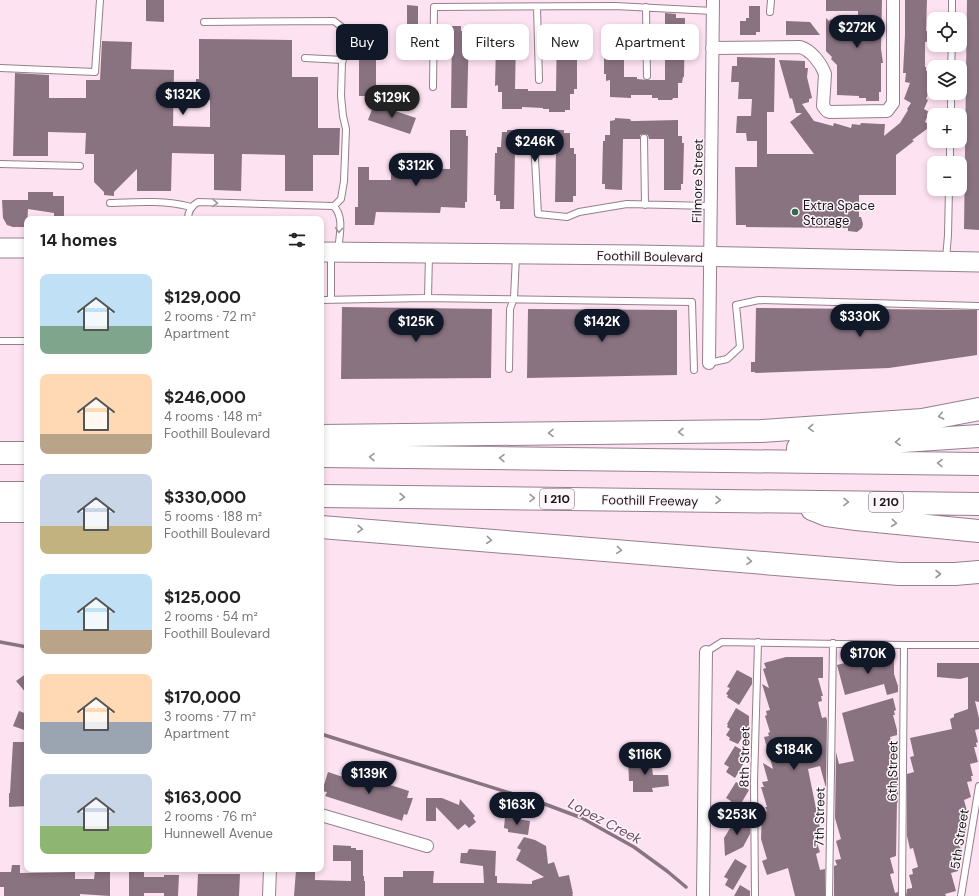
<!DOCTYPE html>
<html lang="en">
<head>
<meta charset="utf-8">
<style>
	body { margin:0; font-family:"DM Sans",sans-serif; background:#f6f6f6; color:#222; height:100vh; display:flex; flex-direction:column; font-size:15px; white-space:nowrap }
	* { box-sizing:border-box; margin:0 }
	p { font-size:13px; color:#767676 }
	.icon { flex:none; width:22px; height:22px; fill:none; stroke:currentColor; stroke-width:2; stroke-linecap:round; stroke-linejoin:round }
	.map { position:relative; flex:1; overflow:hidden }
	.details { position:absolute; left:24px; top:216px; width:300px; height:656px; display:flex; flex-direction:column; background:#fff; border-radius:8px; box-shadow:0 2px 6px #0003 }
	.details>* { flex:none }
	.top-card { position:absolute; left:336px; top:24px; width:380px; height:36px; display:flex; gap:8px }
	.fabs { position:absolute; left:927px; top:12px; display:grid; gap:8px }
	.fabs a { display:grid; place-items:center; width:40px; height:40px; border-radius:8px; background:#fff; box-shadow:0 2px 6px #0003; font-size:20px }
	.price { position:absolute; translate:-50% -34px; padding:0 9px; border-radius:14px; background:#111827; color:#fff; font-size:13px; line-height:26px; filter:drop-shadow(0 1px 2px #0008) }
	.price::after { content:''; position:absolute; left:50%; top:24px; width:12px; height:9px; margin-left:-6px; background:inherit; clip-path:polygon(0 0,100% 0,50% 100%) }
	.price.current { background:#222; color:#fff }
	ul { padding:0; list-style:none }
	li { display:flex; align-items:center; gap:12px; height:100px; padding:0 16px }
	li span { display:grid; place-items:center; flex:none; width:112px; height:80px; border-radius:8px; color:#555 }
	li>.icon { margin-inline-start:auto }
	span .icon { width:48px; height:48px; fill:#fffc; stroke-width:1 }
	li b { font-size:17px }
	h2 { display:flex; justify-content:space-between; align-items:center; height:48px; padding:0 16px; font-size:17px }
	.chip { padding:0 14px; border-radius:8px; background:#fff; box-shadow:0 2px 6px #0003; font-size:14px; line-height:36px }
	.chip.current { background:#111827; color:#fff }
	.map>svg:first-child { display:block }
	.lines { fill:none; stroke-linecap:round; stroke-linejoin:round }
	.stream { stroke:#897482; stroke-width:3.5 }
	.building { fill:#8a7381 }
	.service-casing { stroke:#967f8d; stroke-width:8 }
	.minor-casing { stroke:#967f8d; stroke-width:14 }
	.primary-casing { stroke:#967f8d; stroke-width:21 }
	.motorway-casing { stroke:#967f8d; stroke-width:24 }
	.service { stroke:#fff; stroke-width:6 }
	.minor { stroke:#fff; stroke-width:12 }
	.primary { stroke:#fff; stroke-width:19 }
	.motorway { stroke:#fff; stroke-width:22 }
	.oneway { stroke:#9a9699 }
	.poi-dot { fill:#33684d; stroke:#fcf6fa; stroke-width:1.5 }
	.labels { text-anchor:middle; stroke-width:3; stroke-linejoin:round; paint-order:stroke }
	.shield { fill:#fcf6fa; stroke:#61595f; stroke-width:1 }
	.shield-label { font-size:12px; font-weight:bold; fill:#1f161c }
	.street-label { font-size:13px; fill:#1f161c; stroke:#fcf6fa }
	.poi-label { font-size:13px; fill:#1f161c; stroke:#fcf6fa; text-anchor:start }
	.water-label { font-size:14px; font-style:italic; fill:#724864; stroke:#fcf6fa }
</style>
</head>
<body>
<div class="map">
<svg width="979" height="896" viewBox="0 0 979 896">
	<rect width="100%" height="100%" fill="#fde2f2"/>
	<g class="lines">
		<path class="stream" d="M0,642L27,647
			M321,734L542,803L582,818L634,847L667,871L686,887"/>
	</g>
	<path class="building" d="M146,0H164V22L146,21Z
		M826,0H882L881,49L883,63H881V92H879V101H866V98H859V96L837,95V65L831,59L832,57L826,51V18L829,21L831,19L854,42V28H858V11H826Z
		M905,0H927L926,31L931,32V41L925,42V67H926V71H930V89L926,99L928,100L924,109L929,112L925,122L931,126L912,140L914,141L896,155V195H859V217H861L863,224L862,228L857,232L848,231V228L746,227V225H736L735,167H757V141H747L746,133H736L737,116H751L752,99H738L739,82H731L732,66H737V57L775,58L774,112H767V154H814L790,122L802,113H796L792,98L790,99L779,60L805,61V68H808L807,77L812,98L809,99V102L802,104L814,121L833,126L834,123L851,128L852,124L860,125L861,123L881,124H885L884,136L900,123L908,110L907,109L911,103L904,99L910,83L905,82L906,73H903L905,35Z
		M967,0H979V230L964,229Z
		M407,5L418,6V27H407Z
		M749,6H760V32H756V35H740V21H746V18H749Z
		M665,13L676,14V18H685L684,77H683L682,83H678V98H673L672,100H658V98H652V95H631V98L610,97V80L606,81V74H604V32H606L607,26H624V77H637V79L647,80H665Z
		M786,21L810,22L820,35H786Z
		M452,26H461V31H469L467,108H451Z
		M557,27H568V29H577V89H574V94H570V110H565V112H549V109H543V108L522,107V109H502V92H498V85L495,86L496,44L498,43V37H516L515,89H528V91H556Z
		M199,39L292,40V77H318V128H340L339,155H313V191H285V155L242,154L241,191L214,190V154L172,153L171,191H137V169L114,192V196L104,195V192L94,182V154H85L86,133L48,132V156H13L15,73L49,75V98H86V80H100L102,41L132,42L131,69L174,70L173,126L210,127V100L195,99L196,79H199Z
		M359,58H376V96H359Z
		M374,104L416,118L410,134L368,120Z
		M615,118L630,119L631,121H636L678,120V136H682V143H684L683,184H681V190H664V139H649L648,135L644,134L640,135V139H623L622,190L605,189V184H602L603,141H605V135H610V121L615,120Z
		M450,130H466V136H468L467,202H465V208L441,207L440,213L376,212L374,225H355V207H358V167H369V180H391V168L450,169Z
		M507,130H528V133H549V130H564V133H570V148H574V154H576V196H573V202H555L556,150L515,151L514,209H500V201H496V195H494L495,153H497V147H501L502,132H507Z
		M28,192H53V196H64V219H54V213L28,209L27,227H13L7,225L3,218L2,200H28Z
		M342,307L492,309L491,378L341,379Z
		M756,308L977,310V355L889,368L755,373V372H751V362H755Z
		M528,309L677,310V375L527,378Z
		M786,657H823V678H818L823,696H821L822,701L818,702L822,718L826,717L827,720L826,788L820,766L808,769L821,833L817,834L818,837H815L820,852L816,854L820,870L825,869V896H795L788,868L767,875L762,861L767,859L761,839L762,813L767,811L765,807H767L761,787H764L762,782L768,781L763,763L773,769L764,737L769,736L768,733L770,732L765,716L767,715L766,711L770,710L762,684L769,688L763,669L766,668L764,663Z
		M860,659V662L870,659H894V674L898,686V692L887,695L884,684L845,695L837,665Z
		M937,663H979V702L975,701L979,718V729L975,730L978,742L976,743L977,747H974L978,762L970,764L973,776H971L972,781L967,782L971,797L964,800L968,815L964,816L966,825L965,838L958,840L962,853L958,871L951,873L956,891L945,894L946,896H906L907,889L912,888V886L909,875L913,874L912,869L918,867L913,848L910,849L907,836V774L914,772L910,757L914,756L910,738L952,729L950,719L954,717V714L968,709V677L960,679L937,677Z
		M737,670L752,678V684L739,705L727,697L728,695L726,694L730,688L727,687Z
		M27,673V694L16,681Z
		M893,698L896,710L894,711L895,715H893L897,730V735L890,737L894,754L891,755L897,777L898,776V804L897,800L896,856L890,858L894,873L890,874L895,893L898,892V896H834V866L837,865L835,860L841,859L836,841L841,839L835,818L836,752L839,764L854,761L842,713Z
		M736,708L749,716V726L738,744L729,740L730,738L726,735L730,729L727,727L728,725L727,724Z
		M19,711L27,714V731L13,726Z
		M13,742H27V806L9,807V793H10Z
		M735,746L749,754L735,778L726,772L729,767L724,764Z
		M628,759H649V768H652L653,775H668L669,786L652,788L653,792H633V781H629Z
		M328,772L349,779L351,775L377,784L378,781L409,791L407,798H413L407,815L404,814L402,821L400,820L325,796L327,792L322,791Z
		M736,782L749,790L736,812L728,807L731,801L726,798Z
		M426,798H442L459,805L460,799L475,816L473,818L476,822L469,828L465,824L458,830L436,807V821H426Z
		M505,817L530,821L528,835L508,832V829L504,828Z
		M737,817L750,825V834L743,847L725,856L724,838Z
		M524,837L535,840L546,846L548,864L554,862L559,877L569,875L573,894H572L573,896H384V877H403V871H434L433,883H484L483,866L460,863L461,853H467L469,849L496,851L495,876H497V883L532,884V881L544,877L516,860L521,850L517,848Z
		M333,845L351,846V848H356V850H363V876H364V881H365V896H294L296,870H310V872H315V880L351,881V861H333Z
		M735,859L747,866L733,890L725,885L728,879L724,877Z
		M12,865H20V873L75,872V879H94L95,871H110V896L80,894V896H4V887H0V872H11Z
		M129,872H144V877H164V875H179L178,896H164V893H144V896H129Z
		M198,874H240L239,896H197Z
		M740,885L750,891V896H734Z"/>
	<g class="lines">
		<defs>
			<path id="service" d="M537,7L539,80
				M646,7L647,76
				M770,12L771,0
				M952,19V0
				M204,22L334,21L343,28L341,96L343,116L346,129L344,181L341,199L334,206
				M305,58L343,60
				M951,67L952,45
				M0,68L95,72L100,0
				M433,87L434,7L615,6L713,11
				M951,115V93
				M644,138L645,205
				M535,159L538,214L567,217L579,212L627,204L710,206
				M950,163V141
				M0,164L80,166
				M110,203C137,202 164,200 191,207
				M188,219C188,211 191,206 198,202L333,206C345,215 339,238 338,251
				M946,259L948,235L949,189
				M428,298L429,255
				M321,300L425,298L692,302L694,370
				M331,300V253
				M0,341H27
				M709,363L727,359L740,347L736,305L759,300L979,306
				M509,369L510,309L514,298L516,256
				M706,652L722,642L904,645H979
				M755,896L754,782L758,642
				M829,896L833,643
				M902,896L904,645
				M961,896L979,786"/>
			<path id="minor" d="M712,48L800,47C811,50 821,63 825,74L823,106L827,111L830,112L887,111L893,103V0
				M709,363L713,0
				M321,815L427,846
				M269,896L270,869
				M703,896L706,652"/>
			<path id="primary" d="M0,248H27
				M321,252L638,255L979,262"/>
			<path id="motorway" d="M321,436L761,431L922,420L979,409
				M798,448L979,436
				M0,453H27
				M321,456L979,464
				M0,493H27
				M321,496L979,504
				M812,509L827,515L856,519L979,531
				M0,511H27
				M321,527L899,574H955L979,572"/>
		</defs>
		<use href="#service" class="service-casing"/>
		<use href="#minor" class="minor-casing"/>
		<use href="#primary" class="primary-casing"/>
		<use href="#motorway" class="motorway-casing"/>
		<use href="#service" class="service"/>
		<use href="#minor" class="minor"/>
		<use href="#primary" class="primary"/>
		<use href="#motorway" class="motorway"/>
	</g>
	<defs><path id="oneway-chevron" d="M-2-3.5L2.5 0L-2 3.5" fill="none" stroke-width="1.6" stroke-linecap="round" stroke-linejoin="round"/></defs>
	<g class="oneway">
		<use href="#oneway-chevron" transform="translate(215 203) rotate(2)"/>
		<use href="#oneway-chevron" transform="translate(339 230) rotate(94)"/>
		<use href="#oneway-chevron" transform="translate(941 416) rotate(169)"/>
		<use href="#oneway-chevron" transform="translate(811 428) rotate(176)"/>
		<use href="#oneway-chevron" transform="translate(681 432) rotate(179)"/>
		<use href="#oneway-chevron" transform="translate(551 433) rotate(179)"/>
		<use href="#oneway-chevron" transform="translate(898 442) rotate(176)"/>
		<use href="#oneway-chevron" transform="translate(372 457) rotate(-179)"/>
		<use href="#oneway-chevron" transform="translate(502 458) rotate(-179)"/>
		<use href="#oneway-chevron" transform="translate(940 463) rotate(-179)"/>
		<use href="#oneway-chevron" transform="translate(402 497) rotate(1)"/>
		<use href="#oneway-chevron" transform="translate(532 498) rotate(1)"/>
		<use href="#oneway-chevron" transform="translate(718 500) rotate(1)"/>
		<use href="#oneway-chevron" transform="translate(846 502) rotate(1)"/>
		<use href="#oneway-chevron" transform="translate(894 523) rotate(6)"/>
		<use href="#oneway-chevron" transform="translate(360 529) rotate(3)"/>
		<use href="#oneway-chevron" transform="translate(489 540) rotate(5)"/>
		<use href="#oneway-chevron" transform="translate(619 550) rotate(5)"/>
		<use href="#oneway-chevron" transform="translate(749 561) rotate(5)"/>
		<use href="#oneway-chevron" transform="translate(938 574)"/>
	</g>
	<circle class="poi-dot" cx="795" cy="212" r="4"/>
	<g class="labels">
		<g class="shield">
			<rect x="540" y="489" width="34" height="20" rx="3"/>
			<rect x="869" y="492" width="34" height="20" rx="3"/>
		</g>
		<g class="shield-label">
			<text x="557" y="503">I 210</text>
			<text x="886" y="506">I 210</text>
		</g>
		<g class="street-label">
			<text transform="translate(697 181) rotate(-89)" y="5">Filmore Street</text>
			<text transform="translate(650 256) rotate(1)" y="5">Foothill Boulevard</text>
			<text transform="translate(650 500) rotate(1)" y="5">Foothill Freeway</text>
			<text transform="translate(744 757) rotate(-89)" y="5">8th Street</text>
			<text transform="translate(892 771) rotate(-89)" y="5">6th Street</text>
			<text transform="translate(819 817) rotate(-89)" y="5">7th Street</text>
			<text transform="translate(959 839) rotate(-81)" y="5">5th Street</text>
		</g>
		<g class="poi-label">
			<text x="803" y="210">Extra Space<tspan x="803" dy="15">Storage</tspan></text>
		</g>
		<g class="water-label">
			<text transform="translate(605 821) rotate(28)" y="5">Lopez Creek</text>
		</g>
	</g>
</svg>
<div class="fabs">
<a><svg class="icon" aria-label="locate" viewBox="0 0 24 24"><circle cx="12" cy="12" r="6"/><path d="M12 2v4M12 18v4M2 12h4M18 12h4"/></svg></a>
<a><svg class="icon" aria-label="layers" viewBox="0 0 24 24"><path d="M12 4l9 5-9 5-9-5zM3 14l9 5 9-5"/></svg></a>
<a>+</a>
<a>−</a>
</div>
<b class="price" style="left:857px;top:49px">$272K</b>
<b class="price" style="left:183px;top:116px">$132K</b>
<b class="price current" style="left:392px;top:119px">$129K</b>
<b class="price" style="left:535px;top:163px">$246K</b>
<b class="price" style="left:416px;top:187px">$312K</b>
<b class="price" style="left:860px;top:338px">$330K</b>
<b class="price" style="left:416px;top:343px">$125K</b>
<b class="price" style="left:602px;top:343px">$142K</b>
<b class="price" style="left:868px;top:675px">$170K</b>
<b class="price" style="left:794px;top:771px">$184K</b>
<b class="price" style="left:645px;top:776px">$116K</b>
<b class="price" style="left:369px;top:795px">$139K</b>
<b class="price" style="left:517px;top:826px">$163K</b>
<b class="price" style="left:737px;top:836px">$253K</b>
<div class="top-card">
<a class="chip current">Buy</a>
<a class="chip">Rent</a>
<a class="chip">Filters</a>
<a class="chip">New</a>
<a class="chip">Apartment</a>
</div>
<section class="details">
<h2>14 homes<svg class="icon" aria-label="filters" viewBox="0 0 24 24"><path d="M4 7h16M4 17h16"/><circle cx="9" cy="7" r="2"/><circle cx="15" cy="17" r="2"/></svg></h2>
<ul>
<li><span style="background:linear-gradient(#bfe0f5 65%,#7fa58c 0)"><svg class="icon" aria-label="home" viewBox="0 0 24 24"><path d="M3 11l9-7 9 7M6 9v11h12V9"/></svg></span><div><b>$129,000</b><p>2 rooms · 72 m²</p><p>Apartment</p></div></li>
<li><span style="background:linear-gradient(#ffd9b3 75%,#b9a48a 0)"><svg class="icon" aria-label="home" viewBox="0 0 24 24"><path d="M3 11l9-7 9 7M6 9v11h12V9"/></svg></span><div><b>$246,000</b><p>4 rooms · 148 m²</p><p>Foothill Boulevard</p></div></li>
<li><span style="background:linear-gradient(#c9d6e8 65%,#c2b280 0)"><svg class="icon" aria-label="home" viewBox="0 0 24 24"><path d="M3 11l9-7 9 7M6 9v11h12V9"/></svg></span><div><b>$330,000</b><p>5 rooms · 188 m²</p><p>Foothill Boulevard</p></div></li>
<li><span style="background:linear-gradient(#bfe0f5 70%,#b9a48a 0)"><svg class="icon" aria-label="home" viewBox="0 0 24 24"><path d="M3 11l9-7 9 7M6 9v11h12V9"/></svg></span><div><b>$125,000</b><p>2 rooms · 54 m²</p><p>Foothill Boulevard</p></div></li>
<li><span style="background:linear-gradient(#ffd9b3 60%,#9aa5b1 0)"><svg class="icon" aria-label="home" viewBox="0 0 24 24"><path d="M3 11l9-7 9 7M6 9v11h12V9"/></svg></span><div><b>$170,000</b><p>3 rooms · 77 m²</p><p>Apartment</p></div></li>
<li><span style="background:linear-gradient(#c9d6e8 65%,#8fb573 0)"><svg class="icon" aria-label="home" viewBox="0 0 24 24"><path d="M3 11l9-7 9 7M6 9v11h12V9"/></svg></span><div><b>$163,000</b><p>2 rooms · 76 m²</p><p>Hunnewell Avenue</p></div></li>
</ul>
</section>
</div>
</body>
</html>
